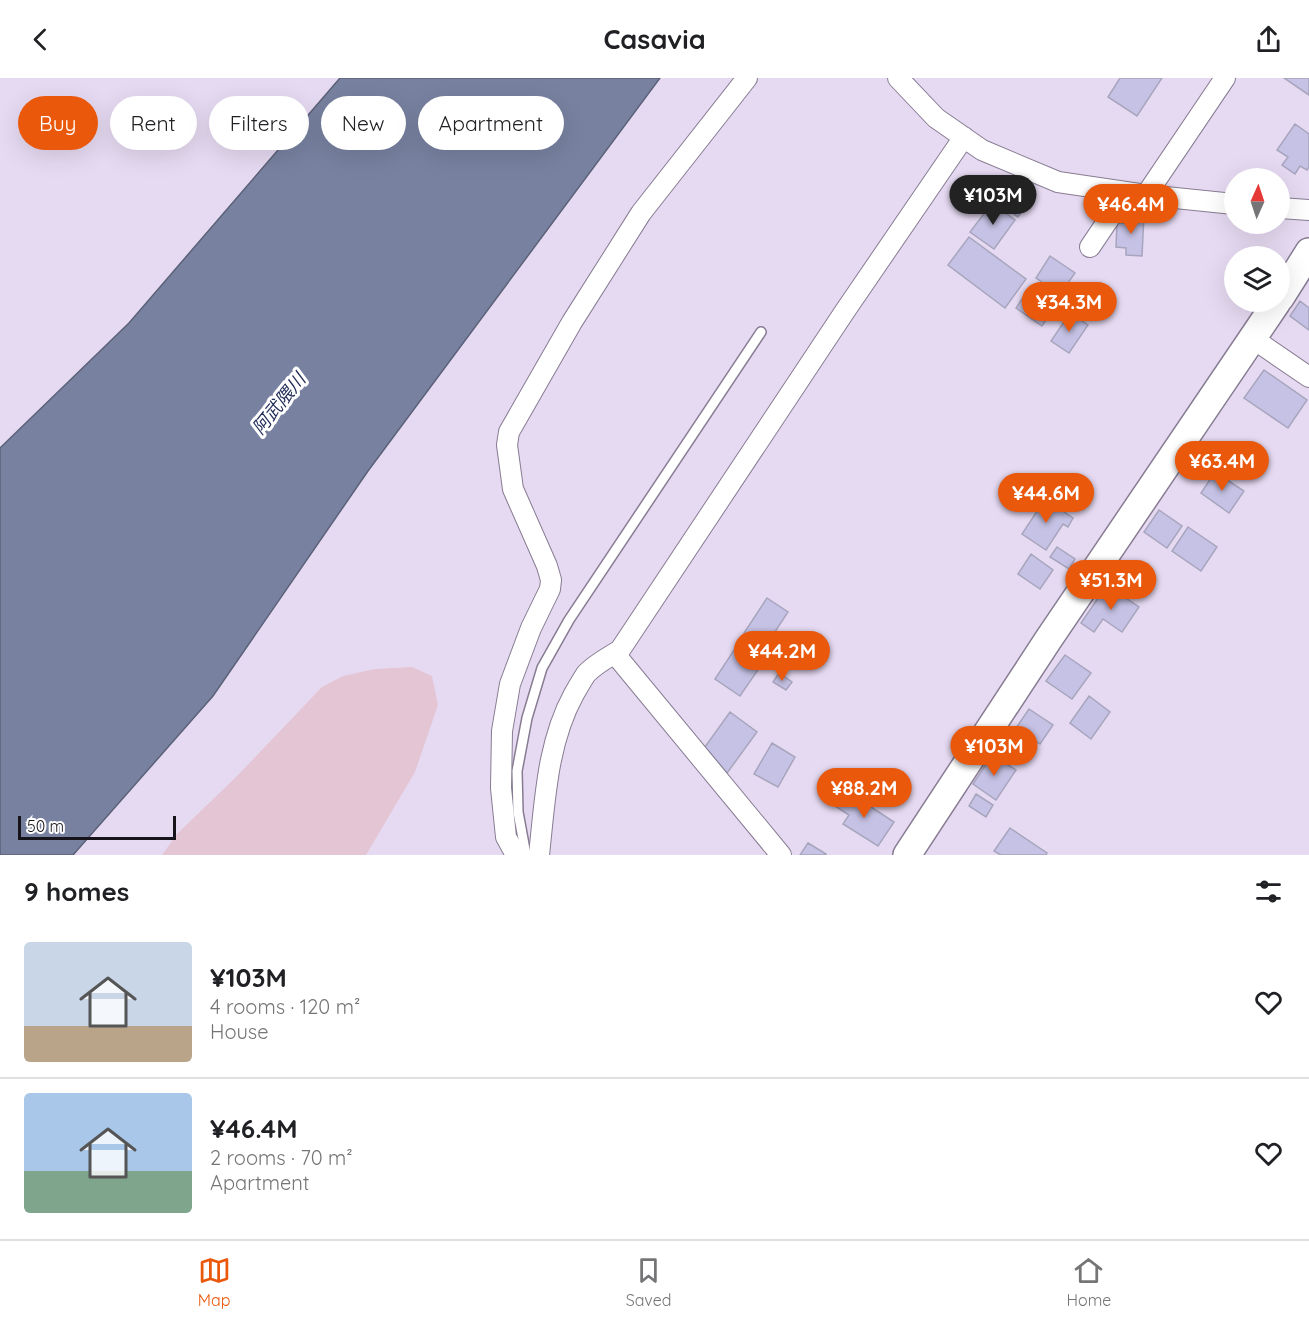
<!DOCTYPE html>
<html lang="en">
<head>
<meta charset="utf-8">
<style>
	body { margin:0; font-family:Quicksand,"Noto Sans JP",sans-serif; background:#f6f6f6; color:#202124; height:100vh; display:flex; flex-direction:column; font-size:22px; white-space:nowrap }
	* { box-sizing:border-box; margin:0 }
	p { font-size:20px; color:#757577 }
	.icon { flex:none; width:33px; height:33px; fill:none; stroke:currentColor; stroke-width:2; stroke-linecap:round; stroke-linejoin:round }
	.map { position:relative; height:777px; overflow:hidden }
	.drawer { display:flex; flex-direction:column; background:#fff; flex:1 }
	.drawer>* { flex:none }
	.guide { position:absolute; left:18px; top:18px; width:600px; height:54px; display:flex; gap:12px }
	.needle { width:39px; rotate:3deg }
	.controls { position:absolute; left:1224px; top:90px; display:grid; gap:12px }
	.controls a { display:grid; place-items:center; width:66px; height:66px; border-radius:50%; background:#fff; box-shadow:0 6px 24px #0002; font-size:30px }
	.scale { position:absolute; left:18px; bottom:15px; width:158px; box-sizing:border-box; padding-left:6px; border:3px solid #17131b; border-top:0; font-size:16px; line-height:21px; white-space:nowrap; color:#17131b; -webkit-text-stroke:4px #fff; paint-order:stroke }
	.price { position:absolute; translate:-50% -51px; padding:0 14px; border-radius:21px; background:#ea580c; color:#fff; font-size:20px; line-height:39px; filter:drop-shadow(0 2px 3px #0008) }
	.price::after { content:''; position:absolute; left:50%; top:36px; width:18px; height:14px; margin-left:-9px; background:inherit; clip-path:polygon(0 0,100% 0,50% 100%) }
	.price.active { background:#222; color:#fff }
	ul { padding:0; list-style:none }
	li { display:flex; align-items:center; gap:18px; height:150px; padding:0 24px }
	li+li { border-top:2px solid #e0e0e0 }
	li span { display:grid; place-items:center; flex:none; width:168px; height:120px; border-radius:6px; color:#555 }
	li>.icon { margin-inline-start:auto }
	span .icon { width:72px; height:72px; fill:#fffc; stroke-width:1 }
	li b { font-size:26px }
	h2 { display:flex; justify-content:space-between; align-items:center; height:72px; padding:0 24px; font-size:26px }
	.pill { padding:0 21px; border-radius:27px; background:#fff; box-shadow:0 6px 24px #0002; font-size:21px; line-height:54px }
	.pill.active { background:#ea580c; color:#fff }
	header { display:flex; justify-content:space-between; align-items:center; height:78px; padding:0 24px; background:#fff; font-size:27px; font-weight:700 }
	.tab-bar { display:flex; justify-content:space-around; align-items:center; height:84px; border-top:2px solid #e0e0e0; background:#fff; font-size:16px; color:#757577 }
	.tab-bar a { display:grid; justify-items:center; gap:3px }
	.tab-bar .active { color:#ea580c }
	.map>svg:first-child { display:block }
	.green { fill:#e4c5d4 }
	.water { fill:#7882a0; stroke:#5b6178; stroke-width:1.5 }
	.building { fill:#c6c2e5; stroke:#a7a5bd; stroke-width:1.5 }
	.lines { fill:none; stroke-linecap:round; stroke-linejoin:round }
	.lane-casing { stroke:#877c92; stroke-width:12 }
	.street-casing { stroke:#877c92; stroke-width:22 }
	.secondary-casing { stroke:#877c92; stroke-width:30 }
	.lane { stroke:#fff; stroke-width:9 }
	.street { stroke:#fff; stroke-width:20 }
	.secondary { stroke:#fff; stroke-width:27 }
	.labels { text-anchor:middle; stroke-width:6; stroke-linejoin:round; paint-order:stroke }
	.water-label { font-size:18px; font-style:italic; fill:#232e59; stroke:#fff }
</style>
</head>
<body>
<header><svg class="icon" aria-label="back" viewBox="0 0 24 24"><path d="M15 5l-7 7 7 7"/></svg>Casavia<svg class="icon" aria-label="share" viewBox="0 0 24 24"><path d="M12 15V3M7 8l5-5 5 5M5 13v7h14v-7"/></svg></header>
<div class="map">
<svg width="1309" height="777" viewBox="0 0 1309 777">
	<rect width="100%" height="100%" fill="#e6daf2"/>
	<path class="green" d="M412,589L432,598L438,627L415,694L366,777H162L177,756L237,698L322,609L343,598L375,591Z"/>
	<path class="water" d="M340,0H660L368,393L213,618L73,777H0V370L129,245Z"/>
	<path class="building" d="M1120,0H1162L1137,38L1108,19Z
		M1284,0H1309V17Z
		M1295,46L1309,56V89L1307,92L1300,88L1295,96L1282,87L1288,79L1277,72Z
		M1003,104L1029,123L1018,139L992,120Z
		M992,125L1015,142L994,171L970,154Z
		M1128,136L1144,137L1142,178L1126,177V170L1116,169L1117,145H1128Z
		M969,159L1026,201L1005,230L948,187Z
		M1050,178L1075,195L1060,216L1036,200Z
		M1030,209L1057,226L1042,248L1016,230Z
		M1300,223L1309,230V252L1290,238Z
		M1070,235L1088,247L1069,275L1051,263Z
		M1264,292L1307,322L1288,350L1244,320Z
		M1215,394L1244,413L1229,435L1201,415Z
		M1045,421L1073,440L1068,449L1063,446L1046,472L1022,456Z
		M1159,432L1182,448L1167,470L1144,454Z
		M1188,449L1217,469L1201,493L1172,473Z
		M1057,469L1075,481L1069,491L1050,479Z
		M1031,476L1053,492L1040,511L1018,496Z
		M1107,507L1139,529L1122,554L1103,541L1094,554L1081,545Z
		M767,520L788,534L765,569L744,555Z
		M742,560L768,577L740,618L715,601Z
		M1065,577L1091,595L1072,621L1046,603Z
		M779,595L792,604L786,612L773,604Z
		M1089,618L1110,634L1091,661L1070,645Z
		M1029,631L1053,647L1040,666L1016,650Z
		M730,634L757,654L727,695L705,669Z
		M772,665L795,679L778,709L754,696Z
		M992,677L1016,692L996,722L973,706Z
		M845,712L894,744L878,768L843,746L849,737L835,728Z
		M976,716L993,727L986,739L969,728Z
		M1010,750L1047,775L1046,777H1001L994,773Z
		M808,765L826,776V777H800Z"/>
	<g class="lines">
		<defs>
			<path id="lane" d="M526,777L518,734L517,693L527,640L542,590L569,542L761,254"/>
			<path id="street" d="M898,0L936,40L982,72L1058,104L1146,117
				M1225,0L1146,117L1234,126
				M1280,130L1309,132
				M1090,169L1127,114
				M1252,260L1309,299
				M615,576L781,777
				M516,777L506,759L501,710L502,653L510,606L531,550L550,511L551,502L547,488L513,411L507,367L509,354L572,244L641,135L747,0
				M539,777C545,723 547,665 574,616C578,609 582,602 586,596C595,586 609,579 620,572L845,233L964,59"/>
			<path id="secondary" d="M1280,220L1309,174
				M907,777L1048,562L1277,224"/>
		</defs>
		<use href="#lane" class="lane-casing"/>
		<use href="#street" class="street-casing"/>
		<use href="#secondary" class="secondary-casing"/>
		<use href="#lane" class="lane"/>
		<use href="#street" class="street"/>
		<use href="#secondary" class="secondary"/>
	</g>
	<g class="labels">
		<g class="water-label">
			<text transform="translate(279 326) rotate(-51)" y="6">阿武隈川</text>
		</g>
	</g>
</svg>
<div class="controls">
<a><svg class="needle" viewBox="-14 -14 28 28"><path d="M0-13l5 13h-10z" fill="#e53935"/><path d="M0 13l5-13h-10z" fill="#757577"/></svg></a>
<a><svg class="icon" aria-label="layers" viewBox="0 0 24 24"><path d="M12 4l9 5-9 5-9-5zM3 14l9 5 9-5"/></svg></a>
</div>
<div class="scale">50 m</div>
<b class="price active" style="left:993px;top:148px">¥103M</b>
<b class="price" style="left:1131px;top:157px">¥46.4M</b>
<b class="price" style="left:1069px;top:255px">¥34.3M</b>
<b class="price" style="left:1222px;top:414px">¥63.4M</b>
<b class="price" style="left:1046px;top:446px">¥44.6M</b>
<b class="price" style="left:1111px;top:533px">¥51.3M</b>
<b class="price" style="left:782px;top:604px">¥44.2M</b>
<b class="price" style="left:994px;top:699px">¥103M</b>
<b class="price" style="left:864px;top:741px">¥88.2M</b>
<div class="guide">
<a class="pill active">Buy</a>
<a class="pill">Rent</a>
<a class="pill">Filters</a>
<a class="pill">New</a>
<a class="pill">Apartment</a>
</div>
</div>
<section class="drawer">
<h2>9 homes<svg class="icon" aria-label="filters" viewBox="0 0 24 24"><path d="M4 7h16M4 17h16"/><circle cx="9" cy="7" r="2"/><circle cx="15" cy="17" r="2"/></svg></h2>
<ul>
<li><span style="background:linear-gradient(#c9d6e8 70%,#b9a48a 0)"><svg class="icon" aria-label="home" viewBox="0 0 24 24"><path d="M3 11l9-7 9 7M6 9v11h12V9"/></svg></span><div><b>¥103M</b><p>4 rooms · 120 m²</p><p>House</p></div><svg class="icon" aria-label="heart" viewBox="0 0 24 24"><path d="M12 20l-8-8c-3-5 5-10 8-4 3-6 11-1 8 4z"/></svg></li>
<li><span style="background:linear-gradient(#a9c7e8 65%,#7fa58c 0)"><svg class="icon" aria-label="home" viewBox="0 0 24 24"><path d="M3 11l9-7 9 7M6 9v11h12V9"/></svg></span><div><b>¥46.4M</b><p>2 rooms · 70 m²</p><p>Apartment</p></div><svg class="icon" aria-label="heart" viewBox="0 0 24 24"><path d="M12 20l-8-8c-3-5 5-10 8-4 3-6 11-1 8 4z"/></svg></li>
</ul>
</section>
<nav class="tab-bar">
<a class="active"><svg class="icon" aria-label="map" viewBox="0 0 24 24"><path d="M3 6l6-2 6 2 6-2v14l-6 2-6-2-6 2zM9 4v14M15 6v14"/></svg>Map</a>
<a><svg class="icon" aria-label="saved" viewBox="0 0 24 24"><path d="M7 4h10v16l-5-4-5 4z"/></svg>Saved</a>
<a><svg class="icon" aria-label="home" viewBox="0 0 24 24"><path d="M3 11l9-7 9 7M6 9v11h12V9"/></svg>Home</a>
</nav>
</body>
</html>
